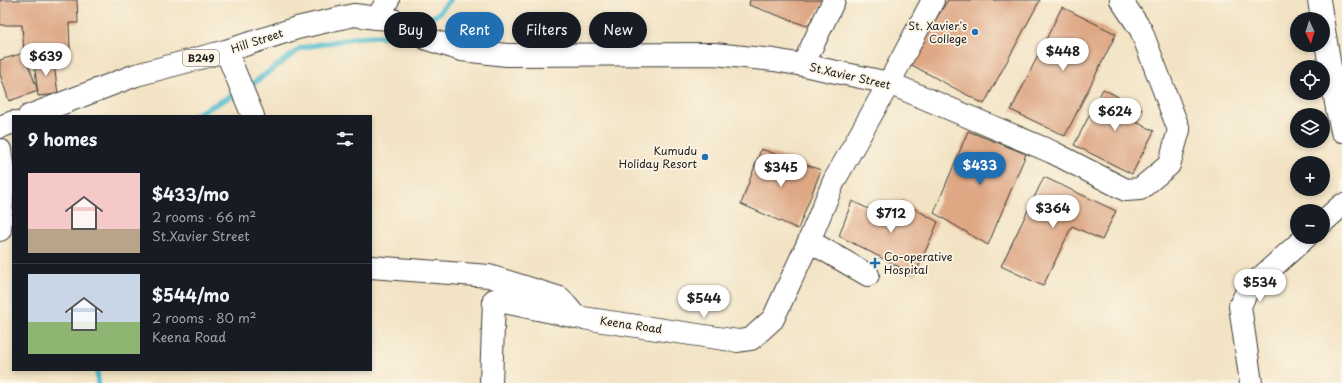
<!DOCTYPE html>
<html lang="en">
<head>
<meta charset="utf-8">
<style>
	body { margin:0; font-family:"Playpen Sans",sans-serif; background:#242831; color:#f1f3f6; height:100vh; display:flex; flex-direction:column; font-size:15px; white-space:nowrap }
	* { box-sizing:border-box; margin:0 }
	p { font-size:13px; color:#9ea1a6 }
	.icon { flex:none; width:22px; height:22px; fill:none; stroke:currentColor; stroke-width:2; stroke-linecap:round; stroke-linejoin:round }
	.map { position:relative; flex:1; overflow:hidden }
	.details { position:absolute; left:12px; top:115px; width:360px; height:256px; display:flex; flex-direction:column; background:#171b24; border-radius:0px; box-shadow:0 2px 6px #0003 }
	.details>* { flex:none }
	.hud { position:absolute; left:384px; top:12px; width:380px; height:36px; display:flex; gap:8px }
	.needle { width:26px; rotate:176deg }
	.tools { position:absolute; left:1290px; top:12px; display:grid; gap:8px }
	.tools a { display:grid; place-items:center; width:40px; height:40px; border-radius:50%; background:#171b24; box-shadow:0 2px 6px #0003; font-size:20px }
	.price { position:absolute; translate:-50% -34px; padding:0 9px; border-radius:14px; background:#fff; color:#222; font-size:13px; line-height:26px; filter:drop-shadow(0 1px 2px #0008) }
	.price::after { content:''; position:absolute; left:50%; top:24px; width:12px; height:9px; margin-left:-6px; background:inherit; clip-path:polygon(0 0,100% 0,50% 100%) }
	.price.current { background:#1f6fb2; color:#fff }
	ul { padding:0; list-style:none }
	li { display:flex; align-items:center; gap:12px; height:100px; padding:0 16px }
	li+li { border-top:1px solid #363941 }
	li span { display:grid; place-items:center; flex:none; width:112px; height:80px; border-radius:0px; color:#555 }
	li>.icon { margin-inline-start:auto }
	span .icon { width:48px; height:48px; fill:#fffc; stroke-width:1 }
	li b { font-size:17px }
	h2 { display:flex; justify-content:space-between; align-items:center; height:48px; padding:0 16px; font-size:17px }
	.chip { padding:0 14px; border-radius:18px; background:#171b24; box-shadow:0 2px 6px #0003; font-size:14px; line-height:36px }
	.chip.current { background:#1f6fb2; color:#fff }
	.map>svg:first-child { display:block }
	.lines { fill:none; stroke-linecap:round; stroke-linejoin:round }
	.stream { stroke:#52bdce; stroke-width:5.5 }
	.building { fill:#dea885 }
	.minor-casing { stroke:#3c3a35; stroke-width:24 }
	.major-casing { stroke:#3c3a35; stroke-width:24 }
	.minor { stroke:#fff; stroke-width:22 }
	.major { stroke:#fff; stroke-width:22 }
	.poi-dot { fill:#1f6fb2; stroke:#fcf5e5; stroke-width:1.5 }
	.labels { text-anchor:middle; stroke-width:3.5; stroke-linejoin:round; paint-order:stroke }
	.shield { fill:#fcf5e5; stroke:#5f5d58; stroke-width:1 }
	.shield-label { font-size:10px; font-weight:bold; fill:#1c1c1c }
	.poi-label { font-size:11px; fill:#1c1c1c; stroke:#fcf5e5; text-anchor:end }
	.street-label { font-size:11px; fill:#1c1c1c; stroke:#fcf5e5 }
</style>
</head>
<body>
<div class="map">
<svg width="1342" height="383" viewBox="0 0 1342 383">
	<rect width="100%" height="100%" fill="#fcf5e5"/>
	<filter id="ink" filterUnits="userSpaceOnUse"><feTurbulence type="fractalNoise" baseFrequency=".025" numOctaves="2"/><feDisplacementMap in="SourceGraphic" scale="8" xChannelSelector="R" yChannelSelector="G"/><feConvolveMatrix kernelMatrix="1 2 1 2 8 2 1 2 1" color-interpolation-filters="sRGB"/></filter>
	<filter id="wash" filterUnits="userSpaceOnUse"><feTurbulence type="fractalNoise" baseFrequency=".012" numOctaves="4" result="noise"/><feDisplacementMap in="SourceGraphic" scale="16" xChannelSelector="R" yChannelSelector="G"/><feGaussianBlur stdDeviation="0.9" result="paint"/><feColorMatrix in="noise" values="0 0 0 0 0 0 0 0 0 0 0 0 0 0 0 0 0 1.4 0 .05"/><feComposite in="paint" operator="in"/></filter>
	<g filter="url(#wash)">
		<rect width="100%" height="100%" fill="#f2e3c4"/>
		<g class="lines">
			<path class="stream" d="M417,27L439,13L450,0
				M247,88L301,48L359,37L378,36L399,38L408,33
				M193,116L239,92
				M97,370L98,383"/>
		</g>
		<g id="blocks">
			<path class="building" d="M0,0H77L78,23H69L70,50L24,53L22,25H0Z
				M750,0H824L825,1L807,26L749,5Z
				M948,0H1040L984,104L908,63Z
				M1062,7L1116,34L1065,136L1011,110Z
				M24,53L38,91L9,101L0,74V60Z
				M53,57L58,94L38,96L34,59Z
				M1103,89L1142,109L1136,122L1154,131L1132,174L1074,145Z
				M968,131L1026,154L988,245L934,213Z
				M761,149L821,170L798,229L741,204Z
				M1044,177L1116,211L1102,240L1072,226L1043,286L1001,266Z
				M852,201L891,220L901,201L938,222L915,275L839,236Z"/>
		</g>
	</g>
	<g filter="url(#ink)">
		<use href="#blocks" fill-opacity="0" stroke="#3c3a35" stroke-width="1"/>
		<g class="lines">
			<defs>
				<path id="minor" d="M377,18L390,19L403,24L427,39L462,50L507,55L714,54L774,60L803,65L889,83L1052,152L1126,190L1140,189L1169,165L1179,130L1141,30L1121,0
					M226,51L253,116
					M803,65L834,0
					M0,150L4,177L0,230
					M1323,222L1342,205
					M809,241L868,275
					M371,267L489,276L560,298L576,317
					M491,383L494,300L576,317L738,341L751,339L773,319L809,241L834,181L889,83L933,0
					M1251,383L1240,306L1248,289L1306,237"/>
				<path id="major" d="M1319,0L1322,19
					M1323,24L1337,109L1342,131
					M29,116L136,75L226,51L297,28L354,15L377,18L388,0
					M0,127L13,122"/>
			</defs>
			<use href="#minor" class="minor-casing"/>
			<use href="#major" class="major-casing"/>
			<use href="#minor" class="minor"/>
			<use href="#major" class="major"/>
		</g>
	</g>
	<g class="poi-dot">
		<circle cx="975" cy="32" r="4"/>
		<circle cx="705" cy="157" r="4"/>
		<path d="M873 257h4v4h4v4h-4v4h-4v-4h-4v-4h4z"/>
	</g>
	<g class="labels">
		<rect class="shield" x="183" y="50" width="36" height="16" rx="3"/>
		<g class="shield-label">
			<text x="201" y="62">B249</text>
		</g>
		<g class="poi-label">
			<text x="967" y="30">St. Xavier's<tspan x="967" dy="13">College</tspan></text>
			<text x="697" y="155">Kumudu<tspan x="697" dy="13">Holiday Resort</tspan></text>
			<text x="884" y="261" text-anchor="start">Co-operative<tspan x="884" dy="13">Hospital</tspan></text>
		</g>
		<g class="street-label">
			<text transform="translate(257 41) rotate(-18)" y="4">Hill Street</text>
			<text transform="translate(850 76) rotate(13)" y="4">St.Xavier Street</text>
			<text transform="translate(631 325) rotate(8)" y="4">Keena Road</text>
		</g>
	</g>
</svg>
<div class="tools">
<a><svg class="needle" viewBox="-14 -14 28 28"><path d="M0-13l5 13h-10z" fill="#e53935"/><path d="M0 13l5-13h-10z" fill="#9ea1a6"/></svg></a>
<a><svg class="icon" aria-label="locate" viewBox="0 0 24 24"><circle cx="12" cy="12" r="6"/><path d="M12 2v4M12 18v4M2 12h4M18 12h4"/></svg></a>
<a><svg class="icon" aria-label="layers" viewBox="0 0 24 24"><path d="M12 4l9 5-9 5-9-5zM3 14l9 5 9-5"/></svg></a>
<a>+</a>
<a>−</a>
</div>
<b class="price" style="left:1063px;top:72px">$448</b>
<b class="price" style="left:46px;top:77px">$639</b>
<b class="price" style="left:1115px;top:132px">$624</b>
<b class="price current" style="left:980px;top:186px">$433</b>
<b class="price" style="left:781px;top:188px">$345</b>
<b class="price" style="left:1053px;top:229px">$364</b>
<b class="price" style="left:891px;top:234px">$712</b>
<b class="price" style="left:1260px;top:303px">$534</b>
<b class="price" style="left:704px;top:319px">$544</b>
<div class="hud">
<a class="chip">Buy</a>
<a class="chip current">Rent</a>
<a class="chip">Filters</a>
<a class="chip">New</a>
</div>
<section class="details">
<h2>9 homes<svg class="icon" aria-label="filters" viewBox="0 0 24 24"><path d="M4 7h16M4 17h16"/><circle cx="9" cy="7" r="2"/><circle cx="15" cy="17" r="2"/></svg></h2>
<ul>
<li><span style="background:linear-gradient(#f6c9c9 70%,#b9a48a 0)"><svg class="icon" aria-label="home" viewBox="0 0 24 24"><path d="M3 11l9-7 9 7M6 9v11h12V9"/></svg></span><div><b>$433/mo</b><p>2 rooms · 66 m²</p><p>St.Xavier Street</p></div></li>
<li><span style="background:linear-gradient(#c9d6e8 60%,#8fb573 0)"><svg class="icon" aria-label="home" viewBox="0 0 24 24"><path d="M3 11l9-7 9 7M6 9v11h12V9"/></svg></span><div><b>$544/mo</b><p>2 rooms · 80 m²</p><p>Keena Road</p></div></li>
</ul>
</section>
</div>
</body>
</html>
